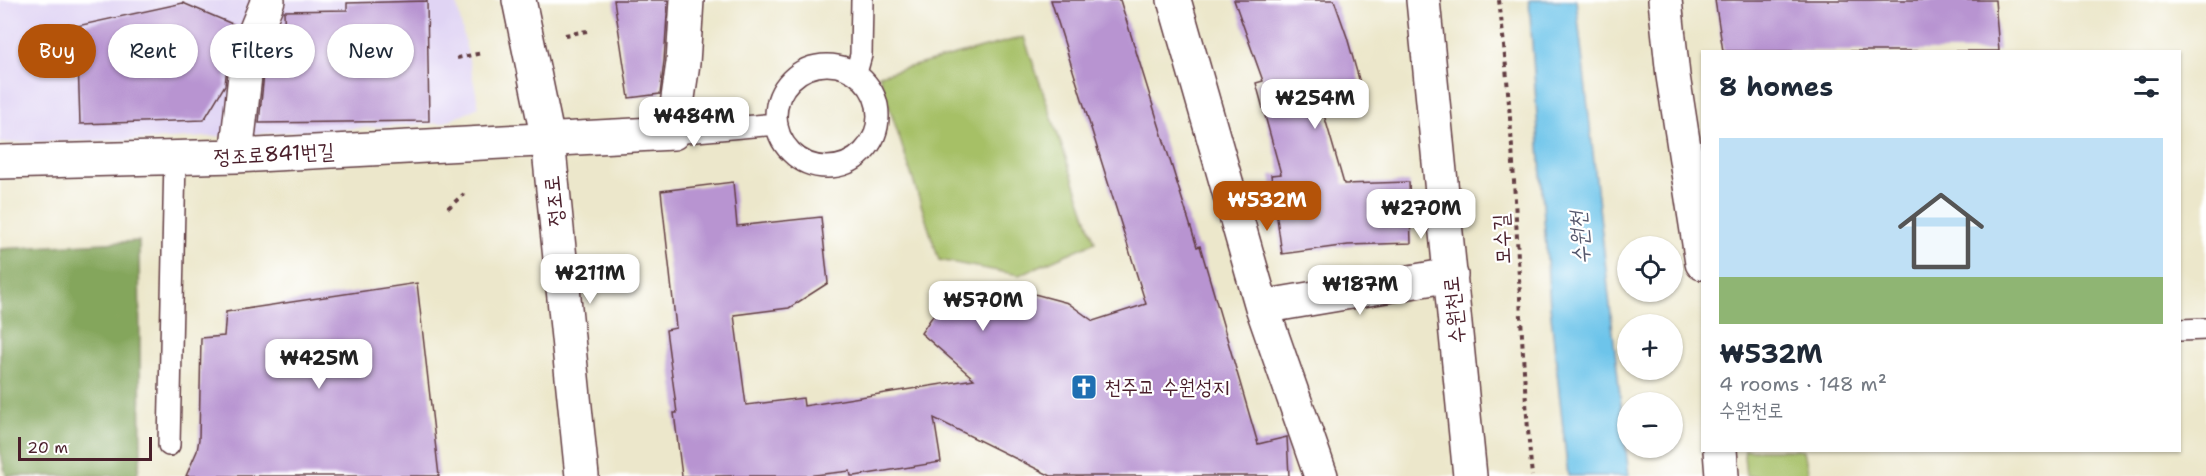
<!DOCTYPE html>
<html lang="en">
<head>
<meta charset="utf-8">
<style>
	body { margin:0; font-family:"Shantell Sans","Poor Story",sans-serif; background:#f6f6f7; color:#1f2937; height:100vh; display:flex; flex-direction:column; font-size:22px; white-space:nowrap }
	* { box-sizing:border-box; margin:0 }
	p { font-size:20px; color:#747a83 }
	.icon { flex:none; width:33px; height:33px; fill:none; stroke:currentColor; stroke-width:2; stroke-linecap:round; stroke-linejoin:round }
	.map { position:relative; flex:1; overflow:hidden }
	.panel { position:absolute; left:1701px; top:50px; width:480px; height:402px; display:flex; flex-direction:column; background:#fff; border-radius:0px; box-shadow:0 2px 4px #0004 }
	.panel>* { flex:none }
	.hud { position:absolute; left:18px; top:24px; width:570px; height:54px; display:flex; gap:12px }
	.controls { position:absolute; left:1617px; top:236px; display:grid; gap:12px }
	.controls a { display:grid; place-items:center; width:66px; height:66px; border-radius:50%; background:#fff; box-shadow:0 2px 4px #0004; font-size:30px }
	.scale { position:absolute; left:18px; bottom:15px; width:134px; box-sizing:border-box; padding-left:6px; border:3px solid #4a1f2b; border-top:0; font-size:16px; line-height:21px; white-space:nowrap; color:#4a1f2b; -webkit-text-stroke:4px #fff; paint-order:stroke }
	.price { position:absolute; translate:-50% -51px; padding:0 14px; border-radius:12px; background:#fff; color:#222; font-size:20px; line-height:39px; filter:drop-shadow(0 2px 3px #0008) }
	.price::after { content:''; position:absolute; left:50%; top:36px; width:18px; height:14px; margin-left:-9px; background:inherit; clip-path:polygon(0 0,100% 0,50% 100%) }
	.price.current { background:#b45309; color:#fff }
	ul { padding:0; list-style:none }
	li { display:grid; align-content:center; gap:12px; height:318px; padding:0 18px }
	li+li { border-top:2px solid #e0e1e3 }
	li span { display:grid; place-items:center; height:186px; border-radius:0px; color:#555 }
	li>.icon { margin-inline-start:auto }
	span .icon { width:108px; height:108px; fill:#fffc; stroke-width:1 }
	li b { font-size:26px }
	h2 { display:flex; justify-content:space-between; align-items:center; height:72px; padding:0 18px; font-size:26px }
	.pill { padding:0 21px; border-radius:27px; background:#fff; box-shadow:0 2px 4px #0004; font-size:21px; line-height:54px }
	.pill.current { background:#b45309; color:#fff }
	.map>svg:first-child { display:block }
	.built { fill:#e0d4f4 }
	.green { fill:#a6c066; stroke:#787048; stroke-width:1.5 }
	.forest { fill:#84a65b; stroke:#676243; stroke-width:1.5 }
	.water { fill:#6dc4ea; stroke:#5c728a; stroke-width:1.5 }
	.building { fill:#b894d1 }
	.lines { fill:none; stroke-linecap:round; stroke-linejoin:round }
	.service-casing { stroke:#623d43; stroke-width:24 }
	.minor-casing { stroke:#623d43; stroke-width:36 }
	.tertiary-casing { stroke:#623d43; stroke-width:36 }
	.path { stroke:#623d43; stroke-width:4; stroke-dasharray:4.5 4.5; stroke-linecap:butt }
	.service { stroke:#fff; stroke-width:21 }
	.minor { stroke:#fff; stroke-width:33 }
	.tertiary { stroke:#fff; stroke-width:33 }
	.labels { text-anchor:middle; stroke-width:4.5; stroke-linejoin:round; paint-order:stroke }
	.street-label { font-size:21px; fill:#4a1f2b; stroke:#fff }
	.poi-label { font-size:21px; fill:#4a1f2b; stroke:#fff; text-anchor:start }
	.water-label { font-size:22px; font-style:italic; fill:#56596e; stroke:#fff }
</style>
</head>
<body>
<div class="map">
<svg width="2206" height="476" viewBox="0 0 2206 476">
	<rect width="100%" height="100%" fill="#fff"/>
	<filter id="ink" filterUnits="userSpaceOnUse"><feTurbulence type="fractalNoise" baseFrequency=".0167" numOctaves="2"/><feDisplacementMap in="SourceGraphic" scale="12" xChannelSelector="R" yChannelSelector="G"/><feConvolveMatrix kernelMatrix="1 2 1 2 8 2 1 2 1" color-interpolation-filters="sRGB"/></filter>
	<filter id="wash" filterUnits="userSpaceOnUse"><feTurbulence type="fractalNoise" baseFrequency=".008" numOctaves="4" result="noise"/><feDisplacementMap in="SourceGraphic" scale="24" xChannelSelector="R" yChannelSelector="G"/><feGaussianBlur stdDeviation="1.35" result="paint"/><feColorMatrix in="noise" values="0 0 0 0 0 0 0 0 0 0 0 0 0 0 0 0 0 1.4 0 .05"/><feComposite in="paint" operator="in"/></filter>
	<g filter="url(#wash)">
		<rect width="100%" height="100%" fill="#ece7cb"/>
		<path class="built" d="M0,0H456L479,107L443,123L173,139L0,143Z"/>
		<path class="green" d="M1024,37L1095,242L1019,275L939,260L879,75Z
			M1745,450H1804L1809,476H1746L1744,456Z"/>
		<path class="forest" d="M139,241L141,455L137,476H6L0,451V249Z"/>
		<path class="water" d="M1529,0H1576L1629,476H1568L1550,306Z"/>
		<g id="blocks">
			<path class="building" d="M614,0H668L664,61L660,94L629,98Z
				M1051,0H1120L1197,247L1200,246L1258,444L1287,437L1289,476H1051L934,418L941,462L855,476H851L850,471L806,476H682L674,413H677L666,330L676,328L661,191L733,182L737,226L821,217L828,283L789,308L734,315L746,405L803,398L804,406L974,379L921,333L943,301L989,315L1000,301L1027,292L1068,303L1093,321L1146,304Z
				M1234,0H1334L1347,37L1362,90L1320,101L1344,184L1409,182L1411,243L1348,245L1282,254L1271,175L1281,174L1256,83L1263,81Z
				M1715,0H1995L1999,51H1723Z
				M427,1L429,121L259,123L266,54L272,41L285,46L284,11L347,10V3Z
				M183,3L237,26L229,47L225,85L204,120L80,124L77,26Z
				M417,283L439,476H186L197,451L199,439L201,338L224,336L226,312Z"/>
		</g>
	</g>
	<g filter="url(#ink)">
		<use href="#blocks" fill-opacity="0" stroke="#623d43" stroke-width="1.5"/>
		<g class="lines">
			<defs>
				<path id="service" d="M776 116a51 51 0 1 1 102 0a51 51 0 1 1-102 0Z
					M856,73L861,55L862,0
					M673,133L777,124
					M2180,330L2206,329
					M169,445L175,158"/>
				<path id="minor" d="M1174,0L1262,307L1321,476
					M1423,0L1470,476
					M1665,0L1673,76L1702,263
					M236,156L248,49L268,0
					M0,162L236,156L673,133L683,63L687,0
					M1262,307L1451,275
					M1720,450L1722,476"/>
				<path id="tertiary" d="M519,0L548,140L582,476"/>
			</defs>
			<use href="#service" class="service-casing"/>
			<use href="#minor" class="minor-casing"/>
			<use href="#tertiary" class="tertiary-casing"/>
			<path class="path" d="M1499,0C1518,158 1517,318 1532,476
				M565,35L587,31
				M457,58L482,53
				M448,208L464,194"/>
			<use href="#service" class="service"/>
			<use href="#minor" class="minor"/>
			<use href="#tertiary" class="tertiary"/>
		</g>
	</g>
	<defs>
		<symbol id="church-square" viewBox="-11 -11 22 22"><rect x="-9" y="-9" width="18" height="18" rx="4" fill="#1f6fb2" stroke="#fff"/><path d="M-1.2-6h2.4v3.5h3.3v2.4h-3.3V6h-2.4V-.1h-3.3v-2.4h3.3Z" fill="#fff"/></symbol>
	</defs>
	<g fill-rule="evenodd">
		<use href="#church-square" x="1069" y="372" width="30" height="30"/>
	</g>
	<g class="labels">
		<g class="street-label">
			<text transform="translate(274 154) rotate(-3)" y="7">정조로841번길</text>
			<text transform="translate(554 201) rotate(-96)" y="7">정조로</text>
			<text transform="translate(1502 239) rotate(-93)" y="7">모수길</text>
			<text transform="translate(1454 310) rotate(-96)" y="7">수원천로</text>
		</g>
		<g class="poi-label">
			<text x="1104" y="394">천주교 수원성지</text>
		</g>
		<g class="water-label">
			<text transform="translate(1579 238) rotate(-95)" y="8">수원천</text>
		</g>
	</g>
</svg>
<div class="controls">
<a><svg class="icon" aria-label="locate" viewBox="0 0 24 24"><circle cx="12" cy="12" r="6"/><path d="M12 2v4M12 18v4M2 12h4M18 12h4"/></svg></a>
<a>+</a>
<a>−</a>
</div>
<div class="scale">20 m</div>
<b class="price" style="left:1315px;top:130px">₩254M</b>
<b class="price" style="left:694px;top:148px">₩484M</b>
<b class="price current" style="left:1267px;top:232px">₩532M</b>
<b class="price" style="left:1421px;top:240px">₩270M</b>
<b class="price" style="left:590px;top:305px">₩211M</b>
<b class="price" style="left:1360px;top:316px">₩187M</b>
<b class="price" style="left:983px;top:332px">₩570M</b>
<b class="price" style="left:319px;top:390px">₩425M</b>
<div class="hud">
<a class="pill current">Buy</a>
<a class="pill">Rent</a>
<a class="pill">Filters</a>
<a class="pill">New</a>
</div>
<section class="panel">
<h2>8 homes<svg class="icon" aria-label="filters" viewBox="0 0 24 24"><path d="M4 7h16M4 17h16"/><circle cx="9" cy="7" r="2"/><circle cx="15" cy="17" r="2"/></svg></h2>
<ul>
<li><span style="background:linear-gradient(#bfe0f5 75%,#8fb573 0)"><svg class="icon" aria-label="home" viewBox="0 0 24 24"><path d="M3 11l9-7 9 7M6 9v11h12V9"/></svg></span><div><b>₩532M</b><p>4 rooms · 148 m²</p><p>수원천로</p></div></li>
</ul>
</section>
</div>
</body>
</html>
